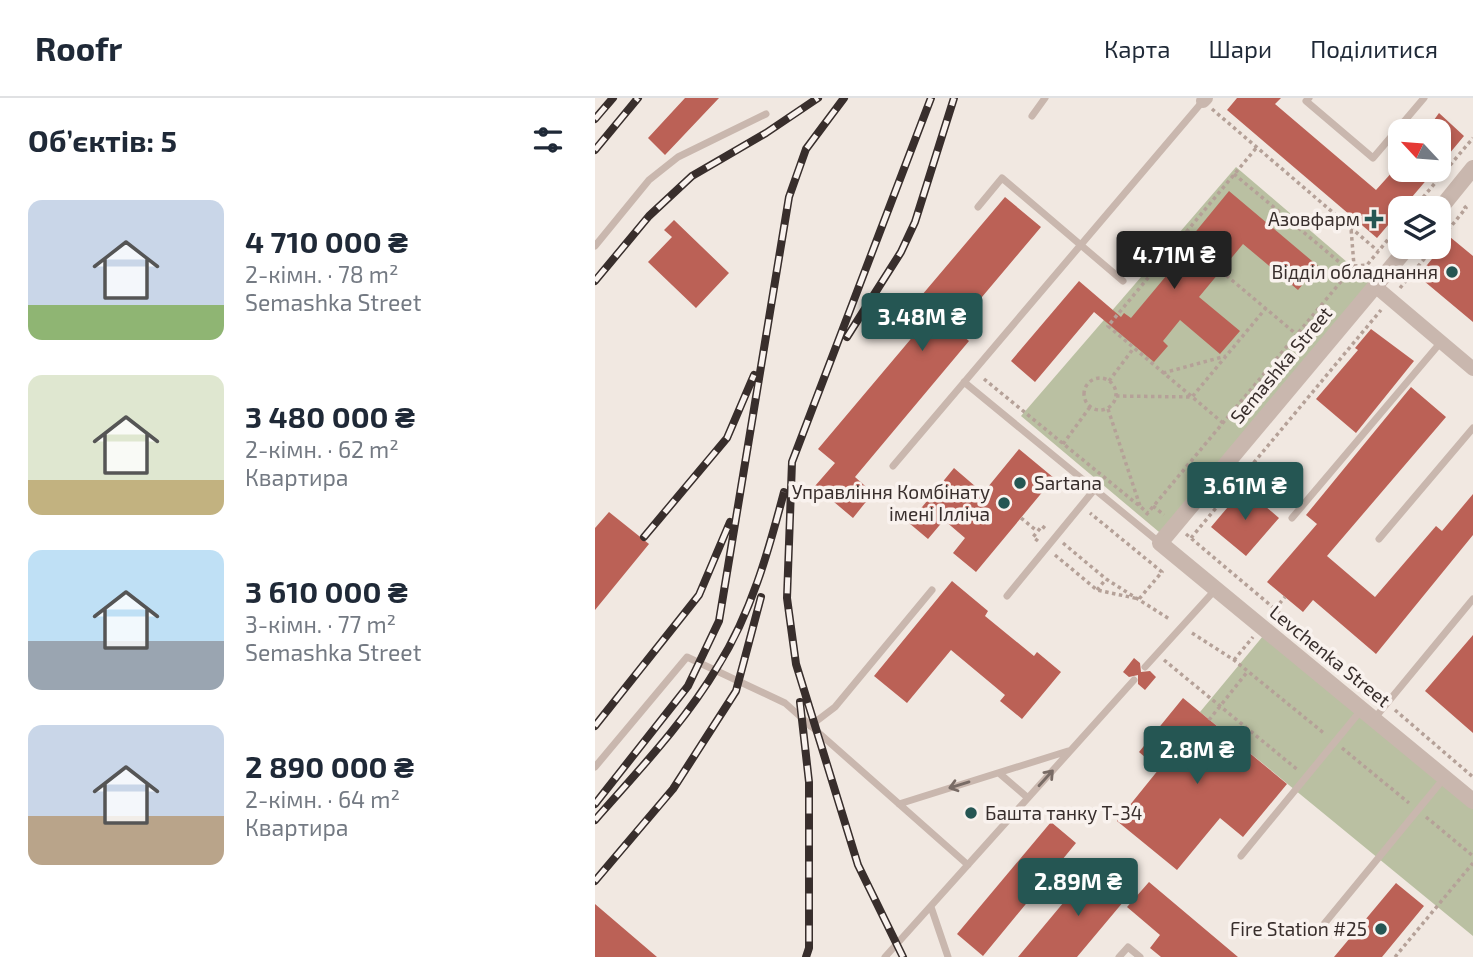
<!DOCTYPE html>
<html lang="uk">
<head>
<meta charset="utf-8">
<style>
	body { margin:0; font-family:"Exo 2",sans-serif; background:#f2f2f3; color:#1f2937; height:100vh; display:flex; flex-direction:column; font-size:26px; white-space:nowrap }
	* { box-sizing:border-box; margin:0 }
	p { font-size:23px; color:#747a83 }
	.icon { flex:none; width:38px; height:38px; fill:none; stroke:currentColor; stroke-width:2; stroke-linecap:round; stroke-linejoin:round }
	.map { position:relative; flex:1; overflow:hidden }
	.sheet { display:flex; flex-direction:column; background:#fff; width:595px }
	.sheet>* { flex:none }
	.needle { width:46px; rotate:296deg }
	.fabs { position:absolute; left:793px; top:21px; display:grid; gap:14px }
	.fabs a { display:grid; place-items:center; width:63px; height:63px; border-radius:14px; background:#fff; box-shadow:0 4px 10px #0003; font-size:35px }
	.price { position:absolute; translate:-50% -60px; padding:0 16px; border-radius:7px; background:#255653; color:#fff; font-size:23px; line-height:46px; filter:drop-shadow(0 2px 4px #0008) }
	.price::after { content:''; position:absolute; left:50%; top:42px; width:21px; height:16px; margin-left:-10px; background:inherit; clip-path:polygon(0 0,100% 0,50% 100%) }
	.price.active { background:#222; color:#fff }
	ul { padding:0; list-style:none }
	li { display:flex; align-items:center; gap:21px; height:175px; padding:0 28px }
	li span { display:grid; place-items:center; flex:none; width:196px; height:140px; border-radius:14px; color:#555 }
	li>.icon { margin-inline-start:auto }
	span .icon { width:84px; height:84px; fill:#fffc; stroke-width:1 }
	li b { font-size:30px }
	h2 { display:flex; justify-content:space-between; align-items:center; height:84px; padding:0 28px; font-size:30px }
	header { display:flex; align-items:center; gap:42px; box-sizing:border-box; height:98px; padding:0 35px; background:#fff; border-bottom:2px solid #e0e1e3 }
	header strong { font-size:33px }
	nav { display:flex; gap:38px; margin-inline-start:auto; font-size:24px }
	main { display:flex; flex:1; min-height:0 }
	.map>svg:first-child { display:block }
	.green { fill:#bac0a2 }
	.building { fill:#bb6156 }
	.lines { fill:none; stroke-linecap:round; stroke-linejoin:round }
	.path { stroke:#b5a198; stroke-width:3.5; stroke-dasharray:3.5 3.5; stroke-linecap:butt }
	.service { stroke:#c9b7ae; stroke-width:7 }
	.minor { stroke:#c9b7ae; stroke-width:14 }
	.tertiary { stroke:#c9b7ae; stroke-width:16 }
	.rail-casing { stroke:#382e2c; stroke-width:8 }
	.rail { stroke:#f9f2ee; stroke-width:5; stroke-dasharray:16; stroke-linecap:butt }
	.oneway { stroke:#796c66 }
	.poi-dot { fill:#255653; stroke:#f9f2ee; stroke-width:2.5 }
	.labels { text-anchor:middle; stroke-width:7; stroke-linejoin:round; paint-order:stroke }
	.poi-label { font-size:19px; fill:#382e2c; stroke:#f9f2ee; text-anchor:end }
	.street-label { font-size:19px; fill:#382e2c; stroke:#f9f2ee }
</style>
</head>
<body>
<header>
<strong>Roofr</strong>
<nav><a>Карта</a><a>Шари</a><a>Поділитися</a></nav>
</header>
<main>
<section class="sheet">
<h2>Об’єктів: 5<svg class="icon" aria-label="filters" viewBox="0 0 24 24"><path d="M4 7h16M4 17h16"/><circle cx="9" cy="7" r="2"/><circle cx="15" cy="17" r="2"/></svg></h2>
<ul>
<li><span style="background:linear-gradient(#c9d6e8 75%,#8fb573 0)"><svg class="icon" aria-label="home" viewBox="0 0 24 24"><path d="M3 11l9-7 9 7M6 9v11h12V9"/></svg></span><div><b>4 710 000 ₴</b><p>2-кімн. · 78 m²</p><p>Semashka Street</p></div></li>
<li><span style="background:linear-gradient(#dfe7d0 75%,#c2b280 0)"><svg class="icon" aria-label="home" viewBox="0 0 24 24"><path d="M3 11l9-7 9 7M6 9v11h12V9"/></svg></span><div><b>3 480 000 ₴</b><p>2-кімн. · 62 m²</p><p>Квартира</p></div></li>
<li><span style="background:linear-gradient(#bfe0f5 65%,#9aa5b1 0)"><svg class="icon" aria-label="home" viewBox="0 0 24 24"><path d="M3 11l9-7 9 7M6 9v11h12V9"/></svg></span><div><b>3 610 000 ₴</b><p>3-кімн. · 77 m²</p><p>Semashka Street</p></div></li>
<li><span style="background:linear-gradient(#c9d6e8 65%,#b9a48a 0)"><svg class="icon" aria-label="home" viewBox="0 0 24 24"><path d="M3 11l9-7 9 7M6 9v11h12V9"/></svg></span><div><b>2 890 000 ₴</b><p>2-кімн. · 64 m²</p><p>Квартира</p></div></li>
</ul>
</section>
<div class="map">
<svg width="878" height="859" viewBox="0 0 878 859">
	<rect width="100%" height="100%" fill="#f1e8e1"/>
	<path class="green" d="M641,69L780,188L570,439L426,318Z
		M668,538L878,710V838L605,614Z"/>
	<path class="building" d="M90,0H124L70,57L53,40Z
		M642,0H686L680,6L781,92L799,72H840L782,140L632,12Z
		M844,15L869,38L844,68V33H831Z
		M634,93L723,168L703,192L648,146L604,199L645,233L625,256L585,222L568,243L573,248L559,264L499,214L440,284L416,263L484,183L526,219L529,215L536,220L597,147L593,143Z
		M410,99L446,129L360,231L374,243L260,379L278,395L258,420L220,388L240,365L223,351L342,210L327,197Z
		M79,122L134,175L101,210L53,164L77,139L69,132Z
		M855,139L878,158V224L823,178Z
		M776,231L819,263L761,335L721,301L763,252L760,250Z
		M816,289L851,319L732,458L780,499L841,428L847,433L878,396V437L781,556L718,502L708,514L672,484L722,426L711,417Z
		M424,351L459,380L381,474L358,455L370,440L349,422L333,441L314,425L359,370L388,395Z
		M649,390L684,420L651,458L616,429Z
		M14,414L54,446L0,512V430Z
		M357,483L393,513L390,518L439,558L442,554L466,574L427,621L405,603L410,597L356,552L312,605L279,578Z
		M878,537V635L830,593Z
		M539,560L545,565L546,574L555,573L561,579L550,592L543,586V577L534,579L528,574Z
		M588,600L692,686L648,739L625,720L582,772L522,723L564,671L544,654Z
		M456,724L481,745L388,858L362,836Z
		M499,768L534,797L482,859H423Z
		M554,784L643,859H566L555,850L565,837L532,809Z
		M801,785L829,808L787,859H739Z
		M0,806L62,859H0Z"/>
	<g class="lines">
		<path class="path" d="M617,11L783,153
			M639,76L755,173
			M819,110L878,40
			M844,143L871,110L869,108
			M759,168L772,167L805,127
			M626,173L713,246
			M805,190L839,149
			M568,275L631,258
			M489 296a16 16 0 1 1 32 0a16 16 0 1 1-32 0Z
			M389,281L553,415
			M514,283L538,251
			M521,298L597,299L671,210
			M513,311L545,408
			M628,325L513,228L662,49
			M468,346L495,309
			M558,408L569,417
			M551,417L759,168L756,130
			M426,420L442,433
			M591,436L783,598
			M596,440L786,212
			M443,443L438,439L447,428L452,432
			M468,445L511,481L576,522
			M460,457L502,492L544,501L567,474L495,415
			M502,492L511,481
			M680,511L690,499
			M597,535L639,562L730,636
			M569,562L704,673
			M639,562L658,539
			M800,612L878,679
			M614,622L653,573
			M747,650L814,705
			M831,719L878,758
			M800,859L878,765"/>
		<path class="service" d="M714,0L711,3L778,60L829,0
			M437,18L450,0
			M383,109L407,80L528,183
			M0,148L54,82L83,59L171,16
			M369,284L565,445
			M298,368L608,3
			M697,420L846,244
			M784,441L878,330
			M412,498L499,392
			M550,569L620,492
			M779,621L878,501
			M215,628L240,609L337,492
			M0,669L92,559L190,605L373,767
			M404,675L433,700
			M304,706L473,653
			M646,758L767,611
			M336,809L353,859
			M729,826L850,679
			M290,859L539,582
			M524,859L533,849L545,859"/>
		<path class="minor" d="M608,3L611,0
			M780,188L878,271"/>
		<path class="tertiary" d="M844,112L878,70
			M813,149L565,445L878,703"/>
		<defs>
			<path id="rail" d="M0,21L18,0
				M0,52L43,0
				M0,183L54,118L97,78L171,35L223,0
				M252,239L306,154L320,124L359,0
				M49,439L132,340L159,277
				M205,604L214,684V850L211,859
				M0,628L104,497L135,424
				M0,706L93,588L124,523L194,99L211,51L249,0
				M0,722C42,674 90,624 123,568C156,515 173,455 189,394
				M0,783L78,691L141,593L166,499
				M308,859L263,767L201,566L192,500L197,364L336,0"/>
		</defs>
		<use href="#rail" class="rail-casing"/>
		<use href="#rail" class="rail"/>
	</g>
	<defs><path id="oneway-shaft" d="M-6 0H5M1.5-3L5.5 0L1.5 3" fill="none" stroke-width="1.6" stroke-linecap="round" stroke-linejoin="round" transform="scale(1.75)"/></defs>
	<g class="oneway">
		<use href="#oneway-shaft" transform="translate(451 680) rotate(-48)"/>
		<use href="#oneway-shaft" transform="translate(364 687) rotate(163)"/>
	</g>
	<g class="poi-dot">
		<path d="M775.5 110.5h7v7h7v7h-7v7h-7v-7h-7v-7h7z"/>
		<circle cx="857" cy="174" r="7"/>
		<circle cx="425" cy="385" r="7"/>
		<circle cx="409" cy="405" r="7"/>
		<circle cx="376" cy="715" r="7"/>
		<circle cx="786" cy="831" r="7"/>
	</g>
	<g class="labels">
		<g class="poi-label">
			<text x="765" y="128">Азовфарм</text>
			<text x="843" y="181">Відділ обладнання</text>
			<text x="439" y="392" text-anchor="start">Sartana</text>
			<text x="395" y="401">Управління Комбінату<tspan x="395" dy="22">імені Ілліча</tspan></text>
			<text x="390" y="722" text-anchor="start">Башта танку Т-34</text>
			<text x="772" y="838">Fire Station #25</text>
		</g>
		<g class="street-label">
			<text transform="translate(686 267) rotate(-50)" y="7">Semashka Street</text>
			<text transform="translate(735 558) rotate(39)" y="7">Levchenka Street</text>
		</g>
	</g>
</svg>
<div class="fabs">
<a><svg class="needle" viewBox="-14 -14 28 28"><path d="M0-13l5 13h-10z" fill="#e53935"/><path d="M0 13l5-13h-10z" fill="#747a83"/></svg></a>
<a><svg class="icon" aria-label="layers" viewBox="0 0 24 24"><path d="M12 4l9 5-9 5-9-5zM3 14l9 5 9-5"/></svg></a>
</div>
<b class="price active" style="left:579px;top:193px">4.71M ₴</b>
<b class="price" style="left:327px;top:255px">3.48M ₴</b>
<b class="price" style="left:650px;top:424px">3.61M ₴</b>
<b class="price" style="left:602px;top:688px">2.8M ₴</b>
<b class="price" style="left:483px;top:820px">2.89M ₴</b>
</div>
</main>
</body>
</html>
